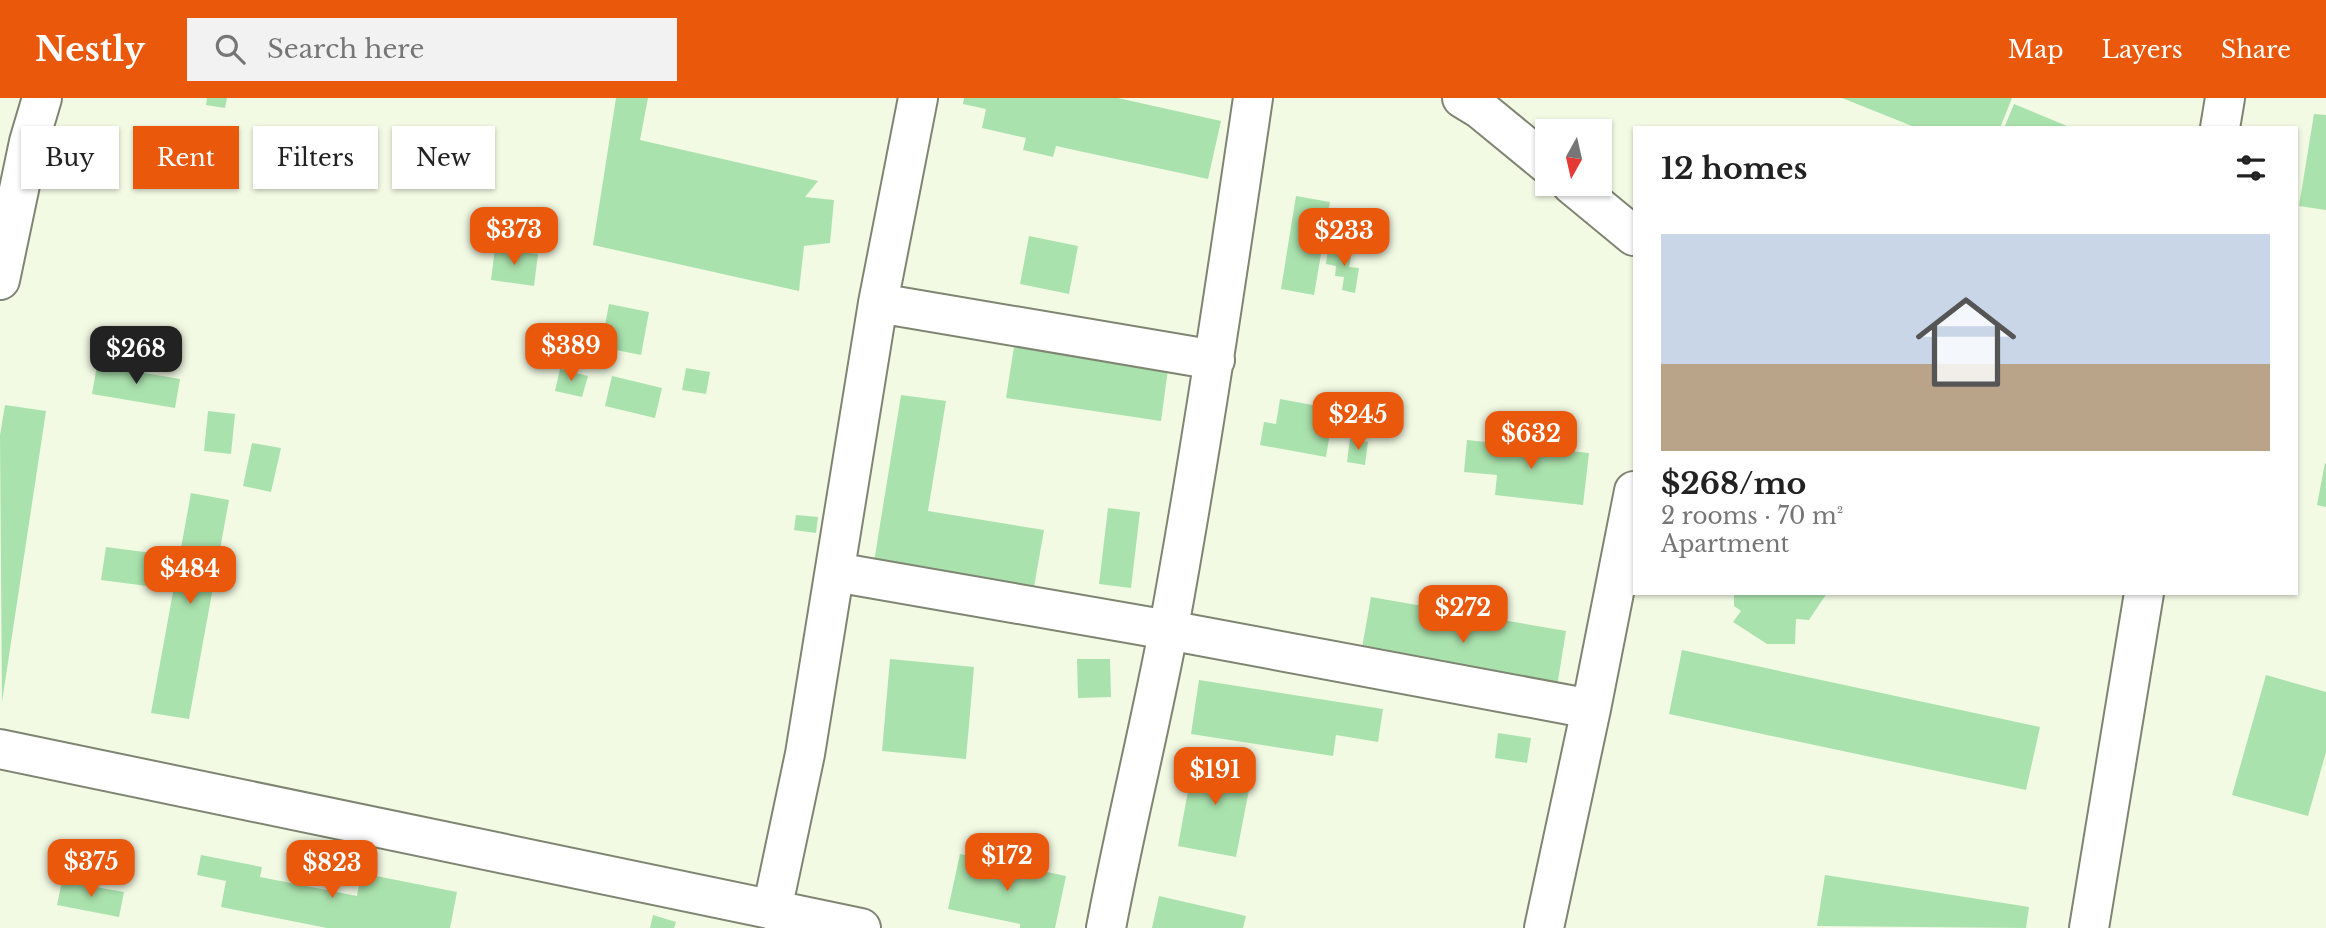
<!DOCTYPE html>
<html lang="en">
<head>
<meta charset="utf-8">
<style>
	body { margin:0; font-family:"Libre Baskerville",serif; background:#f2f2f2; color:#222; height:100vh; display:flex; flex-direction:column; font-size:26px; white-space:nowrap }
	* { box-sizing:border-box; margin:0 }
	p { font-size:23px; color:#767676 }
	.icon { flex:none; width:38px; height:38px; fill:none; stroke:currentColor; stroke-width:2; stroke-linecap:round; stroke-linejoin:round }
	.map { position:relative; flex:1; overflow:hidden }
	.sheet { position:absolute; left:1633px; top:28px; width:665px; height:469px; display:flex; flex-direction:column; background:#fff; border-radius:0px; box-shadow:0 2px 5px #0004 }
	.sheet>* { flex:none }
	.top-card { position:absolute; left:21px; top:28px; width:665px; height:63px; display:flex; gap:14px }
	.needle { width:46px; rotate:188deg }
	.tools { position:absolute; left:1535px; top:21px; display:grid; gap:14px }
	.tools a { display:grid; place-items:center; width:77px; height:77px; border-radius:0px; background:#fff; box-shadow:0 2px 5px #0004; font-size:35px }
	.price { position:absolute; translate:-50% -60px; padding:0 16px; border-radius:14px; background:#ea580c; color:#fff; font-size:23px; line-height:46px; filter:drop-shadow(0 2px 4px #0008) }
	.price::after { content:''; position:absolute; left:50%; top:42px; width:21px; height:16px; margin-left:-10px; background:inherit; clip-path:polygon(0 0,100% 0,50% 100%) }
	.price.current { background:#222; color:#fff }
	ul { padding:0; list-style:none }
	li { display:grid; align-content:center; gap:14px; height:371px; padding:0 28px }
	li span { display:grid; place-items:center; height:217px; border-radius:0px; color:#555 }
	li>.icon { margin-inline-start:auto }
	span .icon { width:126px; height:126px; fill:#fffc; stroke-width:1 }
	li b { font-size:30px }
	h2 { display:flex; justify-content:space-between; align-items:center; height:84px; padding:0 28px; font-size:30px }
	.chip { padding:0 24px; border-radius:0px; background:#fff; box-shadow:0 2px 5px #0004; font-size:24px; line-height:63px }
	.chip.current { background:#ea580c; color:#fff }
	header { display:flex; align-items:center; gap:42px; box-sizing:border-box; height:98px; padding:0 35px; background:#ea580c; color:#fff }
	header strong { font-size:33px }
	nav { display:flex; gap:38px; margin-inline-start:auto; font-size:24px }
	.search { width:490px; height:63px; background:#f2f2f2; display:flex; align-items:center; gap:18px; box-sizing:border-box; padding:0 24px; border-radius:0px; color:#767676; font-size:26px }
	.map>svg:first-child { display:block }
	.building { fill:#aae2ad }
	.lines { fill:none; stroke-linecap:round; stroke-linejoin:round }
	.minor-casing { stroke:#7e8572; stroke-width:42 }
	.minor { stroke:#fff; stroke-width:38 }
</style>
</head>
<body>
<header>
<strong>Nestly</strong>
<div class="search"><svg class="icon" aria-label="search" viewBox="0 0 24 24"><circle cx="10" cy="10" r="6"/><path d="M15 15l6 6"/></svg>Search here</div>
<nav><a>Map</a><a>Layers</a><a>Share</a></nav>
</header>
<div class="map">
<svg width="2326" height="830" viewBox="0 0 2326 830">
	<rect width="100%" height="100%" fill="#f2fae4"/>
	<path class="building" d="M207,0H227L225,10L206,7Z
		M616,0H648L640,42L818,83L805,99L834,102L830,145L804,148L799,193L593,147Z
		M964,0H1118L1221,23L1208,81L1056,48L1053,59L1023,52L1026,40L982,30L986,11L963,6Z
		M1842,0H2012L2000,30H1917Z
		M2014,6L2072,30H2004Z
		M2314,16L2326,17V112L2299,108Z
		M1296,98L1330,104L1314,197L1281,191Z
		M1029,138L1078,148L1069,196L1020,186Z
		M495,150L538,156L534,188L491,182Z
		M1328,150L1352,153L1349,169L1359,170L1355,195L1342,192L1344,179L1335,178L1336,168L1326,166Z
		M609,206L649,214L641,257L601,249Z
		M1014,249L1168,271L1161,323L1006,300Z
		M97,267L180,281L175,310L92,296Z
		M686,270L710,274L706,296L682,292Z
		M560,271L588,278L582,299L555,293Z
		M612,278L662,290L655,320L605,308Z
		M901,297L946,303L928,413L1044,432L1034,489L874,464Z
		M1280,301L1334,311L1326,359L1260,347L1264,324L1276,326Z
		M5,307L46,313L2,604L0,337Z
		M208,313L235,316L231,356L204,353Z
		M1350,341L1368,344L1365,367L1347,364Z
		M1467,342L1589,355L1583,407L1495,397L1497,377L1464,374Z
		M252,345L281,350L271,394L243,388Z
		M2325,365L2326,366V409L2317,407Z
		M191,395L229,402L189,621L151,615Z
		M1108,410L1140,414L1131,490L1099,486Z
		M796,417L818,419L816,435L794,432Z
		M106,449L152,455L147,488L101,482Z
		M1734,495H1827L1809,522L1796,521L1795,546H1767L1733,524L1741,513L1734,508Z
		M1371,499L1566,533L1556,595L1360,561Z
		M1682,552L2040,629L2026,692L1669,616Z
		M890,561L974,569L966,661L882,653Z
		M1077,561H1110L1111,599L1078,600Z
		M2266,577L2326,594V654L2308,718L2232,697Z
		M1199,582L1383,611L1378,644L1336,637L1333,658L1191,636Z
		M1498,635L1531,640L1527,665L1495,660Z
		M1194,660L1253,671L1236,759L1178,748Z
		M960,756L1066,778L1055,830H1020V826L948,811Z
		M201,757L262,769L260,779L357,798L361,775L457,794L450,830H327L221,809L226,783L197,777Z
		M1825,777L2029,809L2026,830L1817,828Z
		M62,783L124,794L119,819L57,807Z
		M1159,798L1246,818L1243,830H1152Z
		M653,817L676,824L674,830H650Z"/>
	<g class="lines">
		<defs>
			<path id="minor" d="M1462,0L1480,11L1547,66
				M2220,30L2225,0
				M1571,86L1634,138
				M0,182L29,44L42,0
				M878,205L1215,262
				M835,474L1168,532L1591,611
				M0,651L861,830
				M772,812L805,656L878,205L918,0
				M1106,830C1125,729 1150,630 1169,529C1201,353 1227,177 1253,0
				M1544,830L1591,611L1634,393
				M2089,830L2144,495"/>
		</defs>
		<use href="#minor" class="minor-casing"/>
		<use href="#minor" class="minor"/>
	</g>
</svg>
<div class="tools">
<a><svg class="needle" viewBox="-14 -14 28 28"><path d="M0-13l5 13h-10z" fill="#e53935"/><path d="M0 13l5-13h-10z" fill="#767676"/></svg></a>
</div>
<b class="price" style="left:514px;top:169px">$373</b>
<b class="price" style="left:1344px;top:170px">$233</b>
<b class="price" style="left:571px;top:285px">$389</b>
<b class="price current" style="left:136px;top:288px">$268</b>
<b class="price" style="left:1358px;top:354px">$245</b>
<b class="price" style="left:1531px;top:373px">$632</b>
<b class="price" style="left:190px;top:508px">$484</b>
<b class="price" style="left:1463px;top:547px">$272</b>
<b class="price" style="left:1215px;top:709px">$191</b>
<b class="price" style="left:1007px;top:795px">$172</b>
<b class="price" style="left:91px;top:801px">$375</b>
<b class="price" style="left:332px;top:802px">$823</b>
<div class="top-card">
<a class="chip">Buy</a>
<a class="chip current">Rent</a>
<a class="chip">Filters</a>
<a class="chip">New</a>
</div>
<section class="sheet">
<h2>12 homes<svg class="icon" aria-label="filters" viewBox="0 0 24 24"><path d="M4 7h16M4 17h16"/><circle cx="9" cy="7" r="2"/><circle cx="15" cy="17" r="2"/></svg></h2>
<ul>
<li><span style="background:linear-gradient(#c9d6e8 60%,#b9a48a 0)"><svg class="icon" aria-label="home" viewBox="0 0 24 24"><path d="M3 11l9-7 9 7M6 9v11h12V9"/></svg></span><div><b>$268/mo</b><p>2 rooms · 70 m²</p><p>Apartment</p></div></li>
</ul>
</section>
</div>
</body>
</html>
